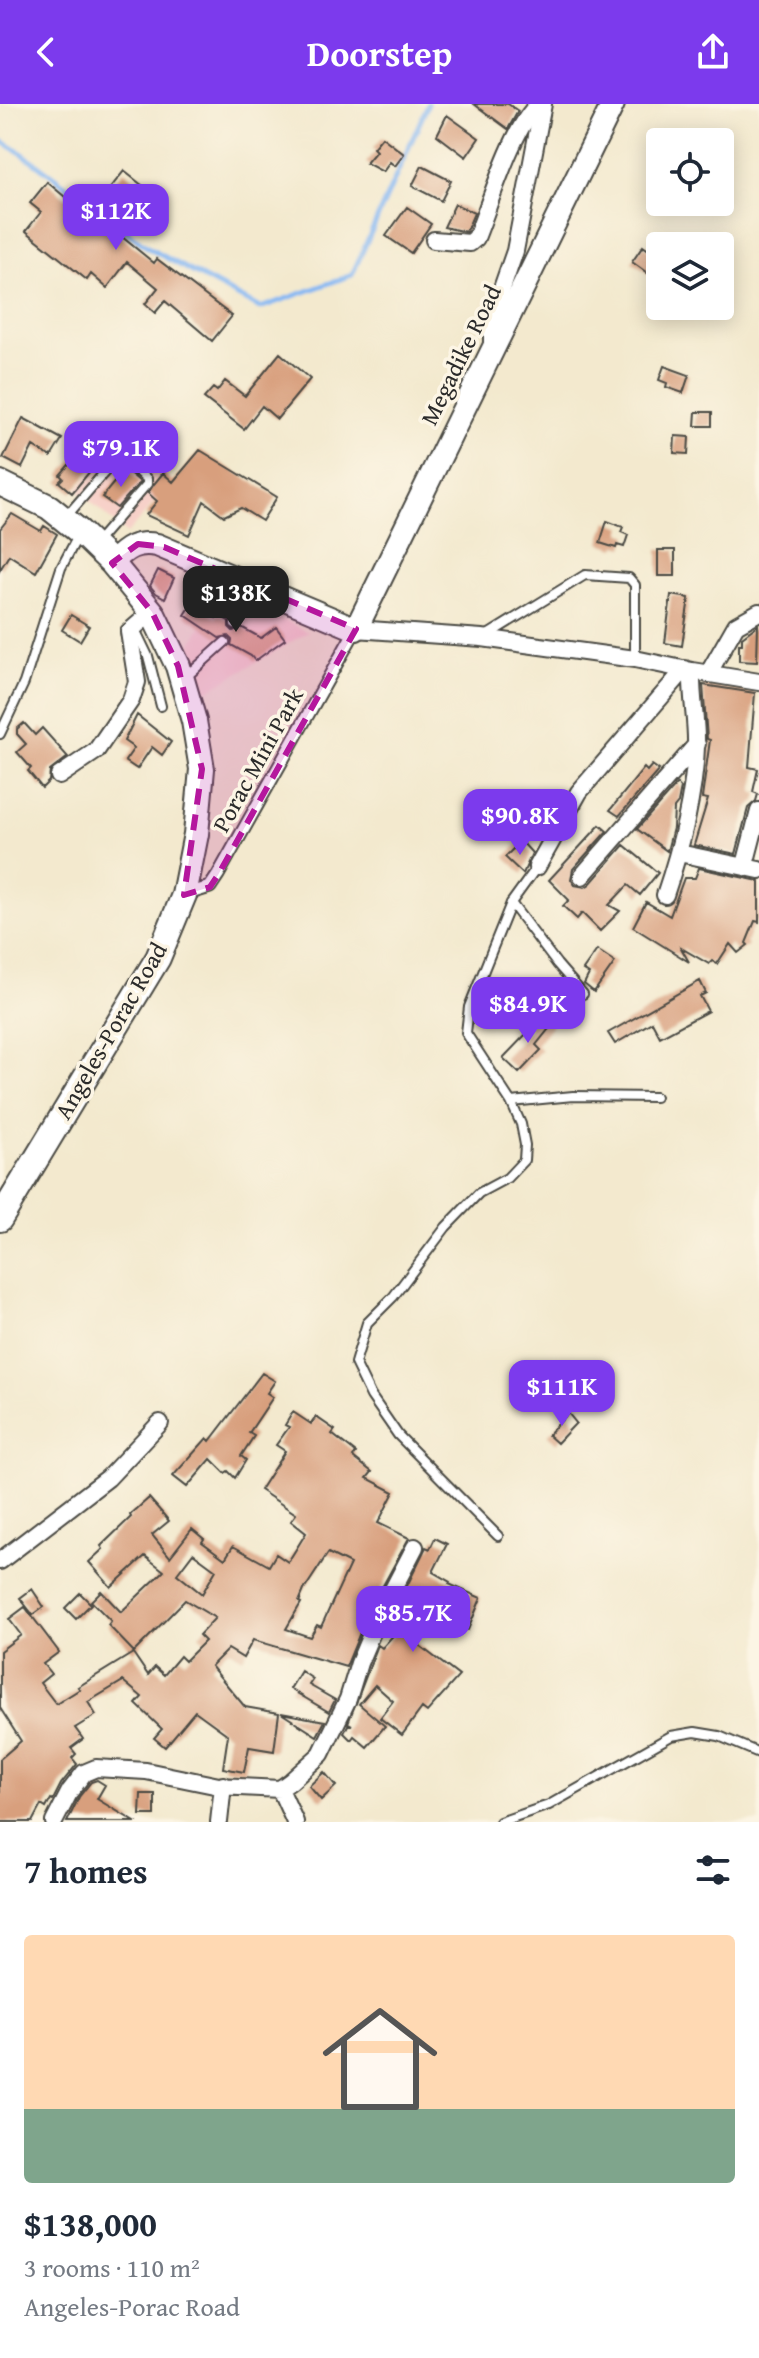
<!DOCTYPE html>
<html lang="en">
<head>
<meta charset="utf-8">
<style>
	body { margin:0; font-family:"Gentium Book Plus",serif; background:#f2f2f3; color:#1f2937; height:100vh; display:flex; flex-direction:column; font-size:30px; white-space:nowrap }
	* { box-sizing:border-box; margin:0 }
	p { font-size:26px; color:#747a83 }
	.icon { flex:none; width:44px; height:44px; fill:none; stroke:currentColor; stroke-width:2; stroke-linecap:round; stroke-linejoin:round }
	.map { position:relative; height:1718px; overflow:hidden }
	.sheet { display:flex; flex-direction:column; background:#fff; flex:1 }
	.sheet>* { flex:none }
	.buttons { position:absolute; left:646px; top:24px; display:grid; gap:16px }
	.buttons a { display:grid; place-items:center; width:88px; height:88px; border-radius:8px; background:#fff; box-shadow:0 4px 20px #0003; font-size:40px }
	.price { position:absolute; translate:-50% -68px; padding:0 18px; border-radius:16px; background:#7c3aed; color:#fff; font-size:26px; line-height:52px; filter:drop-shadow(0 2px 4px #0008) }
	.price::after { content:''; position:absolute; left:50%; top:48px; width:24px; height:18px; margin-left:-12px; background:inherit; clip-path:polygon(0 0,100% 0,50% 100%) }
	.price.on { background:#222; color:#fff }
	ul { padding:0; list-style:none }
	li { display:grid; align-content:center; gap:16px; height:424px; padding:0 24px }
	li span { display:grid; place-items:center; height:248px; border-radius:8px; color:#555 }
	li>.icon { margin-inline-start:auto }
	span .icon { width:144px; height:144px; fill:#fffc; stroke-width:1 }
	li b { font-size:34px }
	h2 { display:flex; justify-content:space-between; align-items:center; height:96px; padding:0 24px; font-size:34px }
	header { display:flex; justify-content:space-between; align-items:center; height:104px; padding:0 24px; background:#7c3aed; color:#fff; font-size:36px; font-weight:700 }
	.map>svg:first-child { display:block }
	.built { fill:#f7d1c9 }
	.lines { fill:none; stroke-linecap:round; stroke-linejoin:round }
	.stream { stroke:#86b8f3; stroke-width:5 }
	.building { fill:#d89f7d; fill-rule:evenodd }
	.service-casing { stroke:#494843; stroke-width:12 }
	.pedestrian-casing { stroke:#494843; stroke-width:15 }
	.minor-casing { stroke:#494843; stroke-width:20 }
	.secondary-casing { stroke:#494843; stroke-width:26 }
	.primary-casing { stroke:#494843; stroke-width:28 }
	.service { stroke:#fff; stroke-width:8 }
	.pedestrian { stroke:#fff; stroke-width:11 }
	.minor { stroke:#fff; stroke-width:16 }
	.secondary { stroke:#fff; stroke-width:22 }
	.primary { stroke:#fff; stroke-width:24 }
	.marked { fill:#b5179e; fill-opacity:0.2; stroke:#b5179e; stroke-width:6; stroke-dasharray:16 10; stroke-linejoin:round }
	.labels { text-anchor:middle; stroke-width:7; stroke-linejoin:round; paint-order:stroke }
	.street-label { font-size:24px; fill:#2b2b2b; stroke:#fcf5e5 }
</style>
</head>
<body>
<header><svg class="icon" aria-label="back" viewBox="0 0 24 24"><path d="M15 5l-7 7 7 7"/></svg>Doorstep<svg class="icon" aria-label="share" viewBox="0 0 24 24"><path d="M12 15V3M7 8l5-5 5 5M5 13v7h14v-7"/></svg></header>
<div class="map">
<svg width="759" height="1718" viewBox="0 0 759 1718">
	<rect width="100%" height="100%" fill="#fcf5e5"/>
	<filter id="ink" filterUnits="userSpaceOnUse"><feTurbulence type="fractalNoise" baseFrequency=".0125" numOctaves="2"/><feDisplacementMap in="SourceGraphic" scale="16" xChannelSelector="R" yChannelSelector="G"/><feConvolveMatrix kernelMatrix="1 2 1 2 8 2 1 2 1" color-interpolation-filters="sRGB"/></filter>
	<filter id="wash" filterUnits="userSpaceOnUse"><feTurbulence type="fractalNoise" baseFrequency=".006" numOctaves="4" result="noise"/><feDisplacementMap in="SourceGraphic" scale="32" xChannelSelector="R" yChannelSelector="G"/><feGaussianBlur stdDeviation="1.8" result="paint"/><feColorMatrix in="noise" values="0 0 0 0 0 0 0 0 0 0 0 0 0 0 0 0 0 1.4 0 .05"/><feComposite in="paint" operator="in"/></filter>
	<g filter="url(#wash)">
		<rect width="100%" height="100%" fill="#f3e9ce"/>
		<path class="built" d="M121,331L173,377L127,430L77,386Z
			M222,483L308,528L205,588L189,545Z"/>
		<g class="lines">
			<path class="stream" d="M0,36L23,50L100,107
				M111,116L150,145L260,204L352,171L428,0"/>
		</g>
		<g id="blocks">
			<path class="building" d="M474,0H508L518,7L508,25Z
				M447,11L479,34L466,53L437,31Z
				M382,33L404,50L395,62L390,58L383,68L366,59L376,47L373,44Z
				M422,62L451,77L441,97L412,82Z
				M124,67L143,82L110,123L154,159L157,155L232,212L212,237L165,197L155,209L145,200L158,184L127,158L107,184L91,170L87,176L26,127L41,108L30,99L47,78L88,112Z
				M455,100L474,109L466,128L444,123Z
				M407,103L431,120L411,149L386,132Z
				M643,142L660,154V178L632,158Z
				M280,249L310,275L277,315L262,302L244,325L204,294L213,284L217,287L225,277L245,292Z
				M664,262L689,271L683,289L666,283L667,279L659,276Z
				M696,308H712V322H695Z
				M23,314L62,335L51,353L33,342L22,364L3,354Z
				M109,322L120,331L72,389L59,378L63,374L60,371L87,340L91,343Z
				M675,332L689,333L688,350L674,349Z
				M200,346L277,393L262,417L241,404L224,412L204,397L189,431L146,411L157,397L148,389L154,380L163,369L173,378Z
				M125,365L140,378L117,404L102,393Z
				M12,410L41,427L44,422L57,430L36,468L9,451L0,466V425Z
				M607,417L623,423L621,428L628,431L624,443L617,441L616,444L600,439Z
				M658,446H675V472H658Z
				M158,466L174,474L165,494L156,489L150,482Z
				M671,491L689,494L682,542L665,539Z
				M192,500L216,514L218,511L229,517V523L233,527L241,523L261,534L276,523L285,535L255,557L251,552L231,541L232,536L228,532L219,534L185,511Z
				M71,511L89,522L80,537L62,526Z
				M758,521L757,558L739,557V540H742V533Z
				M703,581L755,589L749,663L758,665L753,688L758,690L756,697L748,704L736,750L694,741L708,695L702,694L710,636L707,635Z
				M137,611L171,638L162,651L152,643L137,665L125,657L134,644L124,637Z
				M24,619L35,631L42,624L68,653L50,667L49,677L42,684L28,667L31,664L17,648L26,640L17,630V625Z
				M652,661L659,666L619,712L610,706L644,664L647,667Z
				M677,680L681,684L678,699L674,704L673,724L667,747L637,725Z
				M600,721L607,727L573,765L571,775L575,781L585,783L590,780L624,741L658,769L640,791L628,781L609,801L620,807L600,827L582,809L577,815L563,802L569,796L549,776Z
				M521,737L532,749L523,770L505,753Z
				M699,764L759,777V818L755,817L746,839L748,841L738,849L730,840L717,860L712,857L709,860L681,844L689,858L633,823L646,798L670,812L684,774H695Z
				M597,846L615,858L594,888L584,880L589,870L583,866Z
				M700,877L706,889L700,892L708,907L660,933L652,918L615,940L608,929Z
				M537,910L552,921L536,941L541,946L519,969L503,954L531,925L528,923Z
				M262,1269L275,1277L267,1289L273,1293L249,1329L254,1332L241,1352L246,1356L235,1374L228,1367L225,1369L211,1355L187,1383L173,1372L207,1334L210,1337Z
				M293,1308L311,1320L316,1313L335,1326L332,1330L356,1349L353,1353L372,1368L367,1374L394,1388L378,1419L409,1434L368,1509L346,1563L253,1536L243,1554L228,1545L211,1562L245,1603L279,1609L274,1647L249,1643L244,1668L223,1664L228,1631L195,1607L165,1643L154,1634L162,1625L136,1600L142,1593L123,1577L88,1598L96,1611L75,1624L83,1635L71,1644L76,1650L72,1654L77,1660L61,1680L53,1696L51,1695L46,1704L41,1701L32,1718H0V1655L21,1637L0,1604V1547L21,1531L9,1515L25,1503L59,1548L43,1560L51,1570L40,1579L56,1600L80,1585L78,1583L133,1549L148,1571L155,1563L164,1571L180,1552L185,1557L205,1537L199,1531L215,1514L185,1496L134,1548L108,1521L111,1517L91,1497L101,1487L121,1508L164,1467L145,1452L111,1483L89,1458L103,1445L101,1442L131,1413L130,1411L149,1394L169,1417L152,1431L170,1453L192,1425L204,1435L202,1438L225,1455L233,1442L269,1462L276,1450L288,1458L306,1429L291,1417L296,1410L260,1386L285,1347L276,1341L289,1323L285,1321ZM193,1449L216,1466L202,1490L177,1470ZM328,1449L350,1460L321,1523L317,1521L310,1533L286,1525L301,1499L299,1498L304,1486Z
				M568,1309L576,1319L557,1339L548,1331Z
				M435,1434L447,1440L433,1468L450,1478L449,1480L481,1494L468,1526L452,1519L454,1514L426,1501L411,1535L459,1572L427,1608L422,1604L402,1631L380,1614L393,1597L375,1581L359,1600L385,1622L367,1643L354,1632L351,1636L344,1629L348,1621H352L348,1619L378,1541L382,1544L399,1525L413,1492L404,1488L426,1443L430,1445Z
				M32,1485L44,1503L33,1511L20,1494Z
				M80,1489L91,1500L76,1515L65,1504Z
				M301,1567L313,1575L309,1581L335,1596L329,1608L290,1585Z
				M281,1609L325,1617L317,1632Z
				M324,1668L336,1682L321,1696L309,1682Z
				M97,1676L105,1681L97,1695L135,1718H67L79,1693L91,1678Z
				M141,1690H155V1711H140Z"/>
		</g>
	</g>
	<g filter="url(#ink)">
		<use href="#blocks" fill-opacity="0" stroke="#494843" stroke-width="2"/>
		<g class="lines">
			<defs>
				<path id="service" d="M65,414L116,355L122,353L147,375V380L95,440
					M235,520L252,484
					M134,523L148,552L161,602
					M486,532L585,471L629,474L635,481V555
					M186,573L225,538
					M0,630L24,579L61,464L79,430
					M511,799L557,860L583,890
					M511,998L573,992L655,993
					M498,1432L398,1331L371,1292L355,1259L367,1219L393,1193L446,1123L479,1089L507,1074L524,1056L525,1041L521,1020L511,998L466,929L469,903L511,799L537,763
					M500,1718L549,1701L671,1632L695,1628L719,1632L759,1649"/>
				<path id="pedestrian" d="M184,791L210,783L218,771L356,525"/>
				<path id="minor" d="M434,136L470,139L476,134C490,100 513,21 539,0
					M492,245V213L515,147L543,0
					M356,525L482,534L635,555L692,567L759,578
					M708,570L736,521L759,508
					M59,672L96,647L131,596L137,578L129,528L152,508
					M679,749L759,766
					M745,761L759,707
					M537,763L579,688L685,565
					M582,772L697,640
					M665,791C681,744 694,693 696,643C697,618 691,593 692,567
					M0,1457L108,1374L160,1319
					M280,1685L295,1718
					M54,1718L70,1687L84,1669L96,1664L146,1667L219,1682L280,1685L291,1677L321,1650L348,1595L359,1559L378,1514L415,1443
					M219,1718L223,1681"/>
				<path id="secondary" d="M112,459C126,444 137,437 157,441L356,525L613,0"/>
				<path id="primary" d="M0,379L49,403L80,428L112,459L152,508L178,562L194,617L202,665L196,730L184,791L158,854L0,1115"/>
			</defs>
			<use href="#service" class="service-casing"/>
			<use href="#pedestrian" class="pedestrian-casing"/>
			<use href="#minor" class="minor-casing"/>
			<use href="#secondary" class="secondary-casing"/>
			<use href="#primary" class="primary-casing"/>
			<use href="#service" class="service"/>
			<use href="#pedestrian" class="pedestrian"/>
			<use href="#minor" class="minor"/>
			<use href="#secondary" class="secondary"/>
			<use href="#primary" class="primary"/>
		</g>
	</g>
	<path class="marked" d="M138,440L164,443L356,525L218,771L210,783L184,791L202,665L178,562L152,508L112,459Z"/>
	<g class="labels">
		<g class="street-label">
			<text transform="translate(461 251) rotate(-64)" y="8">Megadike Road</text>
			<text transform="translate(258 656) rotate(-61)" y="8">Porac Mini Park</text>
			<text transform="translate(111 927) rotate(-60)" y="8">Angeles-Porac Road</text>
		</g>
	</g>
</svg>
<div class="buttons">
<a><svg class="icon" aria-label="locate" viewBox="0 0 24 24"><circle cx="12" cy="12" r="6"/><path d="M12 2v4M12 18v4M2 12h4M18 12h4"/></svg></a>
<a><svg class="icon" aria-label="layers" viewBox="0 0 24 24"><path d="M12 4l9 5-9 5-9-5zM3 14l9 5 9-5"/></svg></a>
</div>
<b class="price" style="left:116px;top:148px">$112K</b>
<b class="price" style="left:121px;top:385px">$79.1K</b>
<b class="price on" style="left:236px;top:530px">$138K</b>
<b class="price" style="left:520px;top:753px">$90.8K</b>
<b class="price" style="left:528px;top:941px">$84.9K</b>
<b class="price" style="left:562px;top:1324px">$111K</b>
<b class="price" style="left:413px;top:1550px">$85.7K</b>
</div>
<section class="sheet">
<h2>7 homes<svg class="icon" aria-label="filters" viewBox="0 0 24 24"><path d="M4 7h16M4 17h16"/><circle cx="9" cy="7" r="2"/><circle cx="15" cy="17" r="2"/></svg></h2>
<ul>
<li><span style="background:linear-gradient(#ffd9b3 70%,#7fa58c 0)"><svg class="icon" aria-label="home" viewBox="0 0 24 24"><path d="M3 11l9-7 9 7M6 9v11h12V9"/></svg></span><div><b>$138,000</b><p>3 rooms · 110 m²</p><p>Angeles-Porac Road</p></div></li>
</ul>
</section>
</body>
</html>
